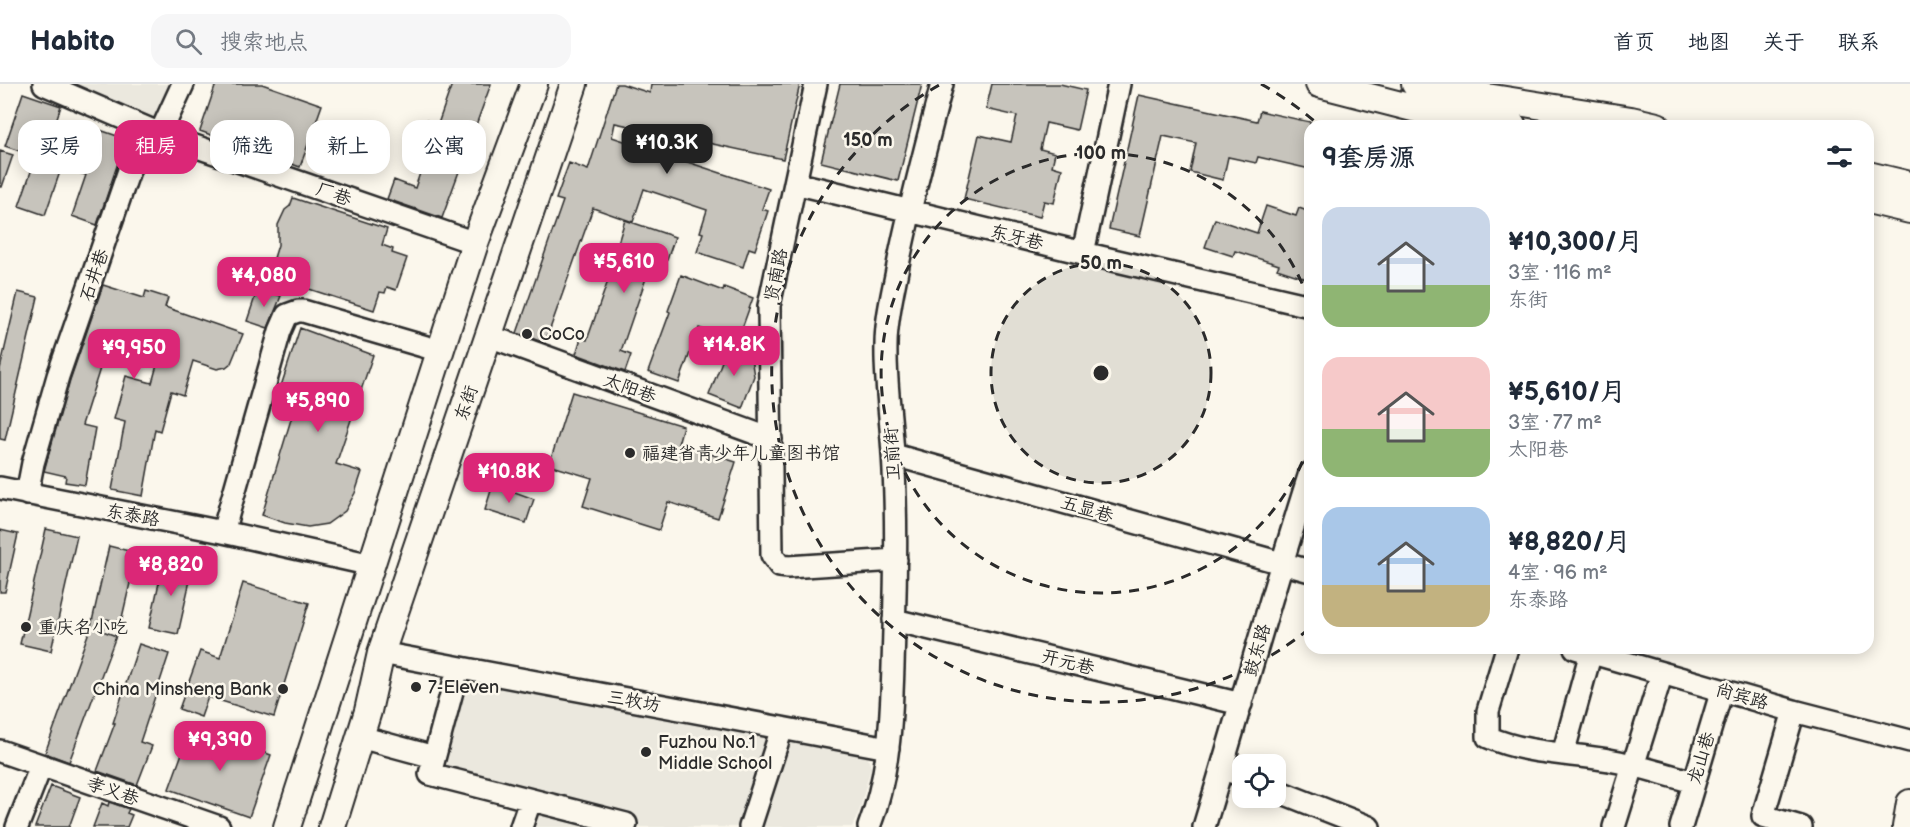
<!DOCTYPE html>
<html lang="zh">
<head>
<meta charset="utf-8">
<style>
	body { margin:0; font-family:"Balsamiq Sans","LXGW WenKai TC",sans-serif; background:#f6f6f7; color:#1f2937; height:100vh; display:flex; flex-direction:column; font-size:22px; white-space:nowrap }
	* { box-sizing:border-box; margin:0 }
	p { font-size:20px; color:#747a83 }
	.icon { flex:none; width:33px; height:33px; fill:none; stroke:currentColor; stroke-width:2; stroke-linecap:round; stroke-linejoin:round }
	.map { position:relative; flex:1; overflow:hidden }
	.details { position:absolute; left:1304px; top:36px; width:570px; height:534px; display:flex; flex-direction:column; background:#fff; border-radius:18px; box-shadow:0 3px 15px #0003 }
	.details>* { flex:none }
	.hud { position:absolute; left:18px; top:36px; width:570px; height:54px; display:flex; gap:12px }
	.fabs { position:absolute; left:1232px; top:670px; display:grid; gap:12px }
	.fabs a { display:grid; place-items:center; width:54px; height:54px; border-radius:12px; background:#fff; box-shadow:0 3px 15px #0003; font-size:30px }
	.price { position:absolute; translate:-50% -51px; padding:0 14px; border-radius:12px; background:#db2777; color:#fff; font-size:20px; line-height:39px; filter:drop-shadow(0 2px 3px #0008) }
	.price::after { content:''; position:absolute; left:50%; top:36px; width:18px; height:14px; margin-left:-9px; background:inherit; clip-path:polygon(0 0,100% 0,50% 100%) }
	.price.active { background:#222; color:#fff }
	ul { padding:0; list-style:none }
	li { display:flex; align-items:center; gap:18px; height:150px; padding:0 18px }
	li span { display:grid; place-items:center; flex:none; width:168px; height:120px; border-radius:18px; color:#555 }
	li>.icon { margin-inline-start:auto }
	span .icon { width:72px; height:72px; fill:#fffc; stroke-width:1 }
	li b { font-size:26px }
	h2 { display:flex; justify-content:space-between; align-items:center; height:72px; padding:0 18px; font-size:26px }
	.chip { padding:0 21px; border-radius:18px; background:#fff; box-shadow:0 3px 15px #0003; font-size:21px; line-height:54px }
	.chip.active { background:#db2777; color:#fff }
	header { display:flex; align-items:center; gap:36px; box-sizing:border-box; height:84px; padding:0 30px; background:#fff; border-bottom:2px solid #e0e1e3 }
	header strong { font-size:28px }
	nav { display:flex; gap:33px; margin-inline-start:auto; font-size:21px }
	.search { width:420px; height:54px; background:#f6f6f7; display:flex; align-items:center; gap:15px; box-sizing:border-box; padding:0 21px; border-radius:18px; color:#747a83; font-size:22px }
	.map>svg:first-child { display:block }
	.built { fill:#ebe8de }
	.building { fill:#c7c4bc; stroke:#2b2b2b; stroke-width:1.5 }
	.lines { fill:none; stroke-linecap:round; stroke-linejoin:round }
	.minor-casing { stroke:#2b2b2b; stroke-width:26 }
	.major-casing { stroke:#2b2b2b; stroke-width:30 }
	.minor { stroke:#fbf7ec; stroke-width:21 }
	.major { stroke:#fbf7ec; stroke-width:26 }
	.ring { fill:none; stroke:#2b2b2b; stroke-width:3; stroke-dasharray:10 8 }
	.poi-dot { fill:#2b2b2b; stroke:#fbf7ec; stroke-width:2 }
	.labels { text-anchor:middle; stroke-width:5; stroke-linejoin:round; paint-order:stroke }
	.street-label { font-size:18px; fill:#2b2b2b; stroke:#fbf7ec }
	.poi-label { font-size:18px; fill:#2b2b2b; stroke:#fbf7ec; text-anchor:start }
	.centre { fill:#2b2b2b; stroke:#fbf7ec; stroke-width:3 }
	.ring-label { font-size:18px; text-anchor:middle; font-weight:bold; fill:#2b2b2b; stroke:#fbf7ec; stroke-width:5; stroke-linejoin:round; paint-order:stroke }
</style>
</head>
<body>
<header>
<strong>Habito</strong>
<div class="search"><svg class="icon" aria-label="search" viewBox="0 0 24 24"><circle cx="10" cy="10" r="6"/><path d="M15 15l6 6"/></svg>搜索地点</div>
<nav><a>首页</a><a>地图</a><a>关于</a><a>联系</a></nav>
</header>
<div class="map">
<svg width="1910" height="743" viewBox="0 0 1910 743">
	<rect width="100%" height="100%" fill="#fbf7ec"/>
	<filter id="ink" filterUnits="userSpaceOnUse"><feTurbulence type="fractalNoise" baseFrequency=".0167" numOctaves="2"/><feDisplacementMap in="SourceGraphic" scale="12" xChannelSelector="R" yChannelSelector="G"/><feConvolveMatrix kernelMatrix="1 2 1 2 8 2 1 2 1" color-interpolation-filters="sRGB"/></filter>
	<g filter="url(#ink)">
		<path class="built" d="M68,0H175L156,40Z
			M451,591L857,665L867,671L871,683L860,725L852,743H530L535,725L423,694Z"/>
		<path class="building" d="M216,0H262L322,21L300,83L200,47Z
			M452,0H491L442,134L387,115L394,96L415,104L423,80L410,75L425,36L438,40Z
			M616,0H622L650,9L651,0H800L783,75L615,39L612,53L769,105L762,125L768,127L755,166L749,164L743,183L697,168L703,149L700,148L707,126L644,105L633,138L593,124L545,259L517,249L563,117L556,115L569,79L588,86Z
			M840,0H922L898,97L821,78Z
			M992,0H1060L1086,6L1077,46L1046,39L1040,65L1055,69L1052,82L1062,85L1054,119L1044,117L1040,133L964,115L979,51L1011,58L1017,32L986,25Z
			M23,9L61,22L43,75L5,62Z
			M1139,11L1257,37L1260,27L1310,38V85L1258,73L1256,79L1228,73L1223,96L1190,88L1196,59L1163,52L1140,152L1109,145Z
			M94,44L126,55L97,141L72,132L86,91L79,89Z
			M0,67L13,71L2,103H0Z
			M35,76L61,85L45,131L19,122Z
			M293,114L387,145L382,161L393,165L392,169L407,174L396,206L387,203L385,209L380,208L374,226L278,195L284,177L274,174L278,161V141L285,126L290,122Z
			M1266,122L1296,132L1299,124L1310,128V196L1277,185L1279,181L1235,167L1233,172L1205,163L1215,135L1257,149Z
			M625,136L675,153L667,176L654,171L621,267L631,271L625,288L576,270L581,254L587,256L621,160L618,159Z
			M681,191L723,207L724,203L753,214L737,258L699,244L679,299L648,288L670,228L668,227Z
			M103,201L144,214L146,207L168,214L165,223L243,250L231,279L226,283L217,285L193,277L183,311L171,307L160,347L155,345L143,412L112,406L125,338L114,335L126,292L152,299L159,274L117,262L111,281L102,278L82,341L95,344L85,401L65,398L66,392L44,387L70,296Z
			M258,204L281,212L268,244L247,237Z
			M18,208L38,213L5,356L0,355V285Z
			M300,244L373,271L336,380L362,388L355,409L345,427L327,440L308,443L285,439L262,431L299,309L281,302Z
			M729,259L750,268L754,292L742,324L709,311Z
			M572,308L683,342L678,360L736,378L718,434L668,418L659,446L583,422L592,394L549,381Z
			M493,400L534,415L526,439L485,426Z
			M46,445L77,452L51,567L20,560Z
			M0,446L18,450L5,508H0Z
			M109,462L137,469L121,538L107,535L103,547L116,552L69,678L45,669L91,542Z
			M164,476L193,483L178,550L149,544Z
			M243,499L309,519L274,633L208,613L201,633L179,625L200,567L220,574Z
			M139,560L169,570L140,658L152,662L137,701L97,687L115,639H113Z
			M192,642L271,671L249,733L169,705Z
			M51,702L80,713L69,743H35Z
			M109,718L129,725L127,729L132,731L127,743H93L102,719L108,722Z"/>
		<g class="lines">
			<defs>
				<path id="minor" d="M44,0L160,50L475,159
					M816,0L769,222L772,471L780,482L788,483L896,476
					M160,50L183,0
					M795,99L1083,169L1310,222
					M1083,169L1119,0
					M489,252L771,355
					M894,371L1310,487
					M0,404L223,448L372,481
					M27,410L33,379L58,292L144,43
					M223,448L280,247L287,231L298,227H303L440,267
					M894,536L1241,620
					M1507,564L1488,627V653C1526,670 1568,669 1609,676C1638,681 1666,691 1694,698
					M1575,564L1794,627L1910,657
					M381,569L888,664
					M455,596L430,690L626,740L625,743
					M1794,627L1763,732L1801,743
					M360,653L434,673
					M0,667L219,743
					M1563,670L1591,568
					M1222,684L1242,692
					M1275,706L1369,743
					M17,743L41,682
					M521,743L527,726
					M750,743L782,644
					M869,743C893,681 892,612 894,546C896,488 897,428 893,370C891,334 885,297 886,261C886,233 894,204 899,176C911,117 927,59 942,0
					M1204,743C1240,625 1272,507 1310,389
					M1614,743L1662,589
					M1681,743L1722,606"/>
				<path id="major" d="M1319,0L1428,28L1513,42
					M1415,0L1436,5L1631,36L1657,42
					M1868,91L1910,101
					M1868,116L1910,126
					M287,743L475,159L534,0
					M332,743L368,627L381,569L574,0
					M1906,743L1910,719"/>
			</defs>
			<use href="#minor" class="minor-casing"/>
			<use href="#major" class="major-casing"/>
			<use href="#minor" class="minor"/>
			<use href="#major" class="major"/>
		</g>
	</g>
	<circle cx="1101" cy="289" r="110" fill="#2b2b2b" fill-opacity=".12"/>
	<g class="ring">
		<circle cx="1101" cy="289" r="110"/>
		<path d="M1309 361A220 220 0 1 1 1309 217"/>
		<path d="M1309 545A330 330 0 1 1 941 0M1261 0A330 330 0 0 1 1320 42"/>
	</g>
	<g class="poi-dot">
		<circle cx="527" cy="250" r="6"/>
		<circle cx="630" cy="369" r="6"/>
		<circle cx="26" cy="543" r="6"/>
		<circle cx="416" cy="603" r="6"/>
		<circle cx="283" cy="605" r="6"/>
		<circle cx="646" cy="668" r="6"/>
	</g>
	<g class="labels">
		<g class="street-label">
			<text transform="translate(334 110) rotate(19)" y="6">厂巷</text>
			<text transform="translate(1017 153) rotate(14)" y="6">东牙巷</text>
			<text transform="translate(94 191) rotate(-71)" y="6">石井巷</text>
			<text transform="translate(776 191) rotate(-79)" y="6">贤南路</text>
			<text transform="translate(630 304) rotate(20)" y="6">太阳巷</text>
			<text transform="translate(466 319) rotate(-71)" y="6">东街</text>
			<text transform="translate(892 370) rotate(-93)" y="6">卫前街</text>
			<text transform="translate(1087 425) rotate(16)" y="6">五显巷</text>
			<text transform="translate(133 431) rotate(11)" y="6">东泰路</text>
			<text transform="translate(1257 566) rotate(-74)" y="6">鼓东路</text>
			<text transform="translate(1068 578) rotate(14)" y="6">开元巷</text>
			<text transform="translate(1742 612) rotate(16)" y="6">尚宾路</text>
			<text transform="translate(634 617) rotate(10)" y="6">三牧坊</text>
			<text transform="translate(1701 674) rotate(-73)" y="6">龙山巷</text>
			<text transform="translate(113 707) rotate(19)" y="6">孝义巷</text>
		</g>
		<g class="poi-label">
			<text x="539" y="256">CoCo</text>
			<text x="642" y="375">福建省青少年儿童图书馆</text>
			<text x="38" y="549">重庆名小吃</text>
			<text x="428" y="609">7-Eleven</text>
			<text x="271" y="611" text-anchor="end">China Minsheng Bank</text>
			<text x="658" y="664">Fuzhou No.1<tspan x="658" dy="21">Middle School</tspan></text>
		</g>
	</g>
	<circle cx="1101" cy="289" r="9" class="centre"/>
	<g class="ring-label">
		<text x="868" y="62">150 m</text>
		<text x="1101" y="75">100 m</text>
		<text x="1101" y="185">50 m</text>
	</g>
</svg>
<div class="fabs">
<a><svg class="icon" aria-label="locate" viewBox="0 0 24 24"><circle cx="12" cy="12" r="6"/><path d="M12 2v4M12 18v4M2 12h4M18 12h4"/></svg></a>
</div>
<b class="price active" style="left:667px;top:91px">¥10.3K</b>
<b class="price" style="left:624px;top:210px">¥5,610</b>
<b class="price" style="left:264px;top:224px">¥4,080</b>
<b class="price" style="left:734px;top:293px">¥14.8K</b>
<b class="price" style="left:134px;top:296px">¥9,950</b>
<b class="price" style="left:318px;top:349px">¥5,890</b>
<b class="price" style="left:509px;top:420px">¥10.8K</b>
<b class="price" style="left:171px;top:513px">¥8,820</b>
<b class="price" style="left:220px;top:688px">¥9,390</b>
<div class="hud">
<a class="chip">买房</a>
<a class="chip active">租房</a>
<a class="chip">筛选</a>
<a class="chip">新上</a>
<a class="chip">公寓</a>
</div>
<section class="details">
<h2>9套房源<svg class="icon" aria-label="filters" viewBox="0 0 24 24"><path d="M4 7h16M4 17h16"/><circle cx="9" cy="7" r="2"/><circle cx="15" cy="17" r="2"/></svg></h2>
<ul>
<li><span style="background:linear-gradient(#c9d6e8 65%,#8fb573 0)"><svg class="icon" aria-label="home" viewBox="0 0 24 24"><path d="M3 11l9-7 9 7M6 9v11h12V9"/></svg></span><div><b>¥10,300/月</b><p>3室 · 116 m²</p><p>东街</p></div></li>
<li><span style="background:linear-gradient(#f6c9c9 60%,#8fb573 0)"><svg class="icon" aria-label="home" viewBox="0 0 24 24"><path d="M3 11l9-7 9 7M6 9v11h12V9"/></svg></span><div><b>¥5,610/月</b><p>3室 · 77 m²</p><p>太阳巷</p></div></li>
<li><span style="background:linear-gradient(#a9c7e8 65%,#c2b280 0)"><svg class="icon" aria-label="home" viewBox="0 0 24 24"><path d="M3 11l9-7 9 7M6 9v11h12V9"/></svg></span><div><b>¥8,820/月</b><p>4室 · 96 m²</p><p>东泰路</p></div></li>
</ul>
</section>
</div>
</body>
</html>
